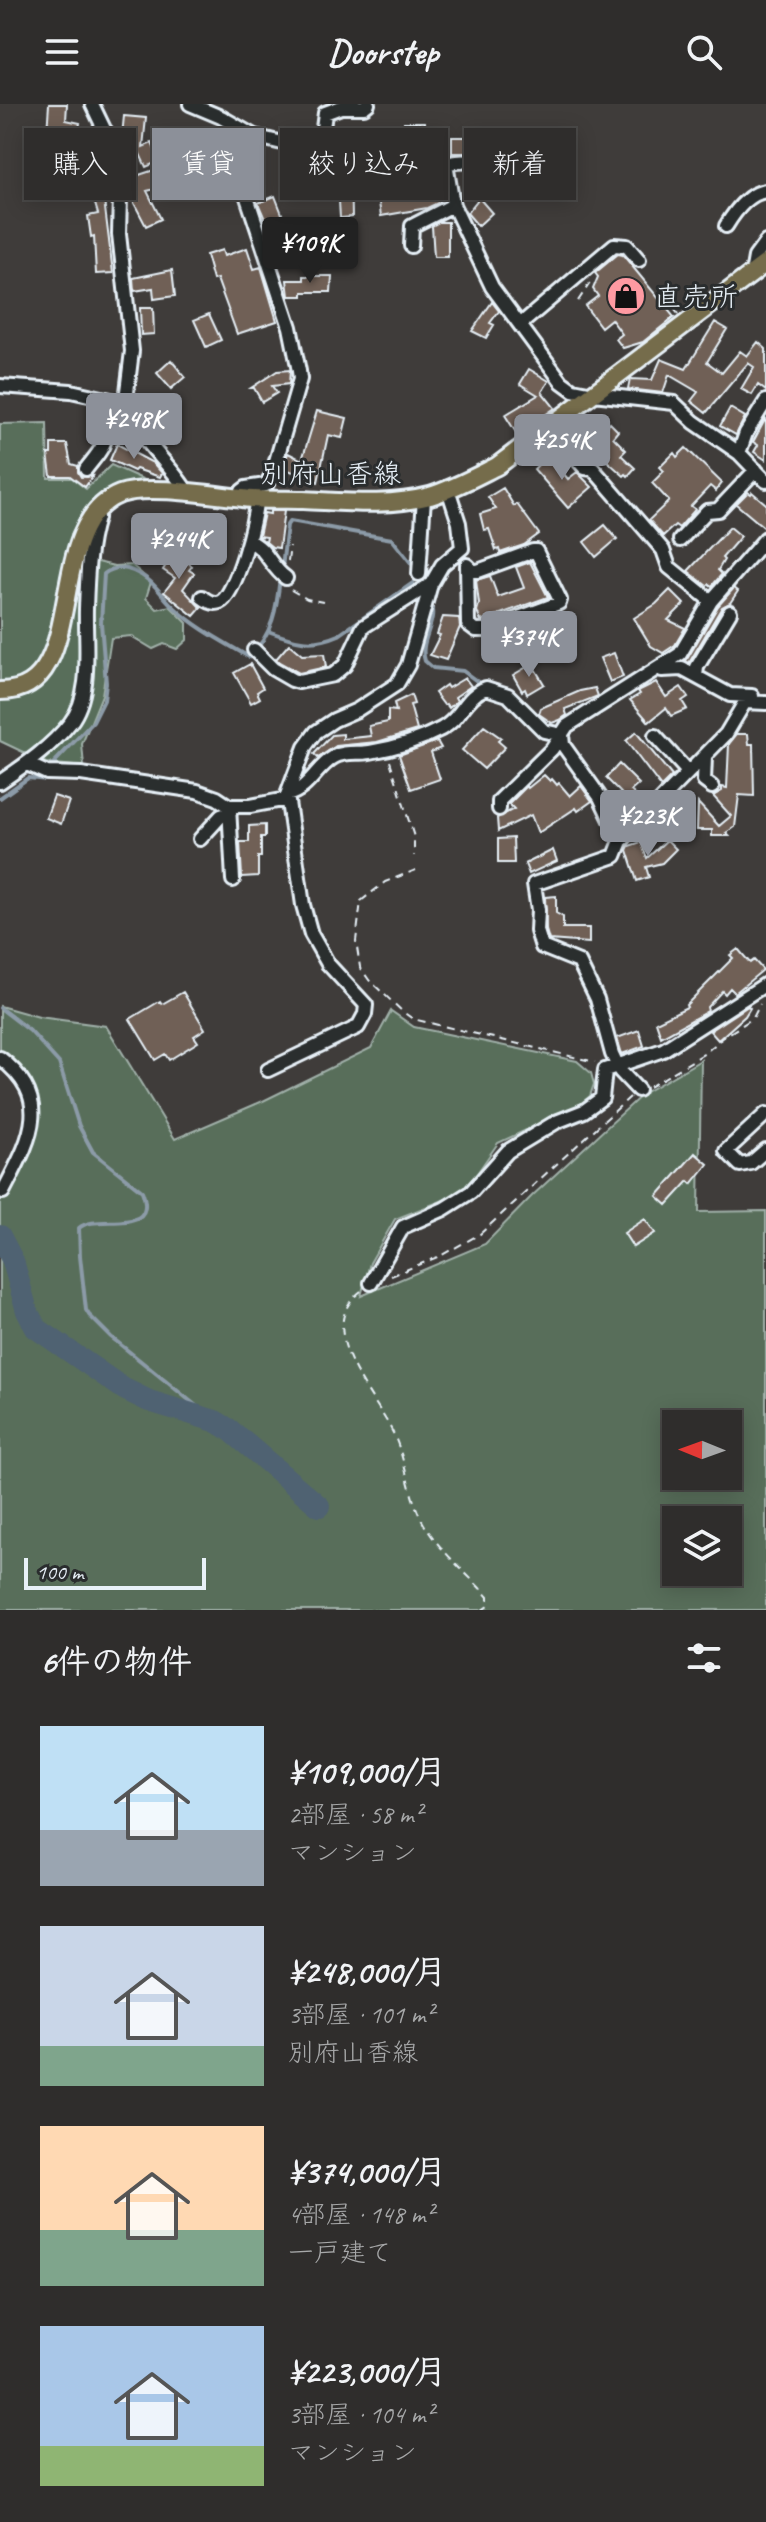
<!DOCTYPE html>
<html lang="ja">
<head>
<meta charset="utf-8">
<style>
	body { margin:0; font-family:Caveat,"Klee One",sans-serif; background:#3b3938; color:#f1f3f6; height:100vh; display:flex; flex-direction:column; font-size:30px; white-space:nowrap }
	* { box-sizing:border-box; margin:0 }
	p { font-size:26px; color:#a7a8a9 }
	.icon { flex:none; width:44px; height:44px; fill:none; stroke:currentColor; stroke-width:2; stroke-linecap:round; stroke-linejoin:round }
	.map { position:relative; height:1506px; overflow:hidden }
	.panel { display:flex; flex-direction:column; background:#2f2d2c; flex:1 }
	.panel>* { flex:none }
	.banner { position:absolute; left:24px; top:24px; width:718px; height:72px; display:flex; gap:16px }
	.needle { width:52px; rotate:271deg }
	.buttons { position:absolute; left:662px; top:1306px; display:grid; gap:16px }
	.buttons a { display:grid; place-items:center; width:80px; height:80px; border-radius:0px; background:#2f2d2c; box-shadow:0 4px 20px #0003,0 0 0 2px #4a4948; font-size:40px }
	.scale { position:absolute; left:24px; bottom:20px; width:182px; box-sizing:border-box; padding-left:8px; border:4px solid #e8f1f8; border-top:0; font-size:22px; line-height:28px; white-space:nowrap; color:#e8f1f8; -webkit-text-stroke:6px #2a2d2e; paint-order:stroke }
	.price { position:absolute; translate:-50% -68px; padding:0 18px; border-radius:8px; background:#8c9099; color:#fff; font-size:26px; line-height:52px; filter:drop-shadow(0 2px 4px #0008) }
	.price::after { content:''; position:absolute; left:50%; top:48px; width:24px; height:18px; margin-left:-12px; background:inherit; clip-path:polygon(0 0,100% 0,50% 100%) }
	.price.selected { background:#222; color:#fff }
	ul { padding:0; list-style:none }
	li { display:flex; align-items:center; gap:24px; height:200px; padding:0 40px }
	li span { display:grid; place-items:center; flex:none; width:224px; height:160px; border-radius:0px; color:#555 }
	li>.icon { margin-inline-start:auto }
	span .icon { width:96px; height:96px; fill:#fffc; stroke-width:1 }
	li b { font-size:34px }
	h2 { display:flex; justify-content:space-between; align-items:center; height:96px; padding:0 40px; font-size:34px }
	.pill { padding:0 28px; border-radius:0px; background:#2f2d2c; box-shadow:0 4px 20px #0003,0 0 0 2px #4a4948; font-size:28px; line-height:72px }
	.pill.selected { background:#8c9099; color:#fff }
	header { display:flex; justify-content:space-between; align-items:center; height:104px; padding:0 40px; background:#2f2d2c; font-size:36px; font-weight:700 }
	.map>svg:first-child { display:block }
	.green { fill:#586e5a; stroke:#a0b0a9; stroke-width:2; fill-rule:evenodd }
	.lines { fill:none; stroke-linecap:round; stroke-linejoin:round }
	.stream { stroke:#8c9ba8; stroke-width:4 }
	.river { stroke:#4f6272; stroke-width:22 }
	.building { fill:#6f6056; stroke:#e8f1f8; stroke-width:2 }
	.minor-casing { stroke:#e8f1f8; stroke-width:18 }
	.major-casing { stroke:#e8f1f8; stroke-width:22 }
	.path { stroke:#e8f1f8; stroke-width:2; stroke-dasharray:8 6; stroke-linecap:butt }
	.minor { stroke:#2a2d2e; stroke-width:12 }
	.major { stroke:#746c4b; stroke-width:16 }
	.labels { text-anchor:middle; stroke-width:6; stroke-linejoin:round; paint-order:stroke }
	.poi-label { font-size:28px; fill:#e8f1f8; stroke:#2a2d2e; text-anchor:start }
	.street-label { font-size:28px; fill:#e8f1f8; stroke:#2a2d2e }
</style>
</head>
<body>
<header><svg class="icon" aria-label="menu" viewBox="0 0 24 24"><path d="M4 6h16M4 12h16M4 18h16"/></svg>Doorstep<svg class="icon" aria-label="search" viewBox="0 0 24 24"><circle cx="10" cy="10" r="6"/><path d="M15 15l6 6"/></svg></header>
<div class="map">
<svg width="766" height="1506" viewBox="0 0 766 1506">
	<rect width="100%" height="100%" fill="#3f3c3a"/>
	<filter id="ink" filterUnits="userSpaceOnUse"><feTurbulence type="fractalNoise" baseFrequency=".0125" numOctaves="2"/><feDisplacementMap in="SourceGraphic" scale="16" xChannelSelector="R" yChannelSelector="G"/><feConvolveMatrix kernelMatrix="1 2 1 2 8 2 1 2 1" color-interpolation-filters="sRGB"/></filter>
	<g filter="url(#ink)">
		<path class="green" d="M47,319L48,374H72L86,385L111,361L149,378C104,378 92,395 71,430L81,454L114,462L132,461L151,478L146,494L157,505L170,502L187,519V536L177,545L164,540L153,545L131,532L111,534L102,591L82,640L84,663L46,659L0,637V320Z
			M0,902L39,913L106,922L175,1035L263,997L371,944L391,907L414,923L577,957L591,969L594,980L590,992L578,1002L498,1039L464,1088L395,1115L370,1159L361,1192L485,1140L532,1092L644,989L701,956L699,1108L766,1107V1506H0V1092L7,1094L25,1061L39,1011L29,975L0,948ZM676,1320H728V1372H676ZM676,1416H728V1468H676Z"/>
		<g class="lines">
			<path class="stream" d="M282,464L287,421L290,417L392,435L415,464
				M430,498C439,518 418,536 425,557L433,564L463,567L478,578
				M268,527C294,537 312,543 339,531L413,479
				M0,694L28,674L48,676L50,663L93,618L104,596L106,579L101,519L104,470C113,463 122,462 133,467C155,476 160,491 175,504C196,524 224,538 249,553C273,531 277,503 280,473
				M0,904L30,927L59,959L79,1022L93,1048L142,1087C160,1134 96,1108 79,1124L80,1152L86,1206L89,1211L111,1233L215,1317"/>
			<path class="river" d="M0,1132L13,1157L27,1207L36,1224L124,1285L149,1297L215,1317L230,1326L319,1402"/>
		</g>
		<path class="building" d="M49,0H67L66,16L80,19L78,30L65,28V30L47,29Z
			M124,12L146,14L143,43L152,39L160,57L146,63L132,33L122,32Z
			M404,18H425V36H404Z
			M452,33H473V49H452Z
			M369,55L408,57V67L383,68L389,92L392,91L393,95L437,82L440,98L427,104L381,112L377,85L374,86Z
			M87,60L92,72L108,69L110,80L102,82L106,95L104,96L113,169L96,170L94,132L91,133L88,112L98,110L89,79L74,85L67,69Z
			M322,65H351L352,113L340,114L338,79H322Z
			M154,66L159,84L147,87L161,115L146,122L134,99L130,74Z
			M275,92L284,115L268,122L258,99Z
			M479,94L492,109L478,122L467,109Z
			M439,118H448V153H434L432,122Z
			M247,144L254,165L261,163L277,217L237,230L217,175L213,176L206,151L222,146L224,152Z
			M618,150L623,151L674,213L643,238L623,244L616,235L622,230L611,215L601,223L585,202L598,192L593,185L598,173L595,169Z
			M172,166L175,192L154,195L153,184L134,187L133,174Z
			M304,172H332L331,188H303V192H289L287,176H304Z
			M492,198L499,207L490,219L494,221L486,234L472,227Z
			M140,204H153L154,230L141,231Z
			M209,210L221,236L206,243L194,216Z
			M715,218L727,225L707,258L722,269L740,247L747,252L758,238L766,245V287L758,281L752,291L741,285L754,263L748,259L706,309L691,297L698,288L669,271L663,289L628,285L630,275L652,276L661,255L686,265Z
			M171,256L185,273L171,285L157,269Z
			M529,265L549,277L542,288L555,304L517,330L505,311L538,291L520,280Z
			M290,266L289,280L272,282L277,289L262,298L254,284H251L277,267Z
			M730,304L745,313L736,331L720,322Z
			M317,307L347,314L342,334L328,331L318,378L283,364L288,349L302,356Z
			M766,314V356L754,348L758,341L753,338Z
			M610,319L618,327L613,333L626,346L621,351L635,364L628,372L626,370L624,372L597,348L589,355L570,333L577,327L590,338Z
			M51,340H67L71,360L78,362V368L81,373L93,372L85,383L70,372H51L48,350H51Z
			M117,340L153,359L162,369L160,373L136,365L134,367L110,356Z
			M686,344L722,379L716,387L710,382L691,402L695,405L693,408L679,424L675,421L663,432L649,416L669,397L652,379L664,367L660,363L674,349L677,353Z
			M548,351L568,375L577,368L592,383L568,404L534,365Z
			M503,384L514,402L517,400L539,430L524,441L500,449L499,445L496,446L489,425L484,426L480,410L496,405L488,393Z
			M748,388L751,390L752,388L766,400V425L736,400Z
			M270,407H284L279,444L272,443L266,438L267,433L259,432L264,409L270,410Z
			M605,421L617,435L596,453L584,438Z
			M730,423L741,432L722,454L724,456L718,466L722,470L712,482L709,480L707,482L688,467Z
			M165,446L170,449L172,446L192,462L189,466L194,469L183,485L201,504L194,512L164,488L175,474L163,466L166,461L159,455Z
			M530,458L548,493L481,517L477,507L479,500L476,476L490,472L498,493L524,484L516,463Z
			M734,484L738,487L730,499L722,503L689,559L686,557L718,502Z
			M670,486L684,500L668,516L685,524L675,541L663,549L651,542L634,514L656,500Z
			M443,513L459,514L460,523L446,556L430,551L440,531L437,530Z
			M289,540L302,551L324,550L326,563L299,569L279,558L276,555Z
			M614,549L623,573L610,578L600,554Z
			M250,560L263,584L257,588L260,594L251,599L234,569Z
			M532,560L544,580L527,590L525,585L522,587L513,571Z
			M465,574L471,582L455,593L457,597L449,604L446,600L444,601L435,589L446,581L448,584Z
			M656,578L666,593L681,583L688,593L682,597L687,605L671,612L666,604L649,618L630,596L640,590L638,587Z
			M595,584L598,592L565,605L567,611L560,616L552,619L539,610L541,604L580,587Z
			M411,591L414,600L410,601L417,626L377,638L336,642L318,654L314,650L332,631L343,630V635L371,632L369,622L388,618V606L396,607L394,599Z
			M484,622L501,634L498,637L505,643L484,665L462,646Z
			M636,628L672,672L661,683L626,637Z
			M737,630H748L749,640H753L754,692L739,691L735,723L726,729L729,732H712V726H697L698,699L719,722L731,712L713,692L722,687V683L727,684L729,640Z
			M437,637L441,644L431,648L440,675L411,685L399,651Z
			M619,660L639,680L631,687L635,691L623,703L628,712L621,716L611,695L621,689L606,674Z
			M544,671L550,677L552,675L557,681L559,679L570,692L581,682L592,697L578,707L576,704L538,729L531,711L498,727L497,714L514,705L509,700L527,682L528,684Z
			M54,692L69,697L61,720L46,714Z
			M265,721V733H261V753H258V772L242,773L240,738H249V722Z
			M513,734L514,759H498V735Z
			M667,736L676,745L662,759L646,763L649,773L637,777L627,746L629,742L641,738L647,754Z
			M553,746L557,757L529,770L525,760Z
			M556,792V809L563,813V824H589V839L549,836L546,826L545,793Z
			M738,845L750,859L754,856L763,866L735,889L730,884L725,890L722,887L707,903L708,907L661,933L656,918L687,903L686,901L733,854L730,851Z
			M183,888L205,925L194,932L198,938L169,956L165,950L155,956L130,915L160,897L162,900Z
			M748,902L750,904L745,912L718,936L710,927Z
			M639,926L644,942L622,950L617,934Z
			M695,1049L708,1060L692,1080L689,1077L667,1101L657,1092Z
			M645,1115L655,1129L633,1143L624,1129Z"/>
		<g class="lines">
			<defs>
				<path id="minor" d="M92,0L104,25L114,38L121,55L119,130L132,247L126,296C133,332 169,357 187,388
					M190,0L221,13L254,32L294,42L322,32L360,46L440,50L446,60L453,101L492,183L562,278L573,286L593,290L674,299L694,318L739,349L766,377
					M322,32L325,9L341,3H364L368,0
					M446,60C472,52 490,64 513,74
					M726,122C735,107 748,89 766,87
					M411,142L412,122L453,101
					M752,170L755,153L766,138
					M521,220L614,141L627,142L639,156
					M0,282L71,287L120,298
					M549,323L585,364L593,365L663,446L669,463L711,497
					M739,349L746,329L766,297
					M86,365C91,358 98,351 102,343C110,327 108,305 126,296
					M242,394V387L246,384L266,381L272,371L300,275L299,267L290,223L240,72C239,54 242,46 254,32
					M680,436L707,407L718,406L756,366
					M249,437C267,444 270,463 286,474
					M533,447H536L560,496L559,499L487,526H476L468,520L467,461L473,467H478Z
					M419,470L424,393
					M202,493C207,497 213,501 220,498C236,491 256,414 256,396
					M254,546L273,565L292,576L299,578L333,571L345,561L363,523L431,480
					M662,566L682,565L730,591L752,592
					M696,572L697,563L730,508
					M562,631L563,641L600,693L621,737
					M655,632L688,668
					M705,653L704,677L712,683
					M27,660L47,669L81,670L197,687L217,694L229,702H250L287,695
					M0,678C25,661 51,643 70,619C93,590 85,540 86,505C87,475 88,443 97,414
					M287,691C310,685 315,664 334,653C344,647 359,650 370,648C394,644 420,636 441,625C461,615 465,592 486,584L508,591L544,627L562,631
					M229,702L233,776
					M499,705V697L552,645L567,622L680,550L711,497L766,434
					M200,735L221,712L230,709
					M0,954C55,996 29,1037 3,1088
					M268,966L358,923L365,910L366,901L328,860L311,830L303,801L287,691L305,643L316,628L334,616L357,606L397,580L408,561L431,480L442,461L462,444L459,419L448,385
					M638,986L620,967L612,950L597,895L579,858L542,843L537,827L538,806L534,780L615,752L621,737L726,630L745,598L766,599
					M766,1010L726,1047L740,1061L751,1059L766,1046
					M371,1179L403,1123L444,1105L471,1088L508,1047L556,1018L584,1007L602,994L605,966L663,946L766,880"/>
				<path id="major" d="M0,587C93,588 40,421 120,390C146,380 213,391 242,394C262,397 282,395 303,396C346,398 387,403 430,392C453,385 475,373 497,362L766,159"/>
			</defs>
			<use href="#minor" class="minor-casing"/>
			<use href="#major" class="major-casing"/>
			<path class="path" d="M666,194L678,210
				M578,197L590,179
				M288,457L290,442
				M291,486L307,495L323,498
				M390,657L414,733V752
				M416,766L385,778L361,797L356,837L360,863L369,876L403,908L413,915L595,958
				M649,983L705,949L725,932L753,914L760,900
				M391,1172L440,1152L480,1130L630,993
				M361,1187C312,1225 373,1289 392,1327C408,1358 407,1395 427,1425C444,1451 468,1470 488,1493V1502L482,1506"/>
			<use href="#minor" class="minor"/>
			<use href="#major" class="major"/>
		</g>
	</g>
	<defs>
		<symbol id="shop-disc" viewBox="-11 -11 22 22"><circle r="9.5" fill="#ff9aa2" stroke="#2a2d2e"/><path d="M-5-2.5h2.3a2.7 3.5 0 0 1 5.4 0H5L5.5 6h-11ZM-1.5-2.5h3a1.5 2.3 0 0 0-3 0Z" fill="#111"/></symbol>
	</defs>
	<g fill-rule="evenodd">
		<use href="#shop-disc" x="604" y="170" width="44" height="44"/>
	</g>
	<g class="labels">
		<g class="poi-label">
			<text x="654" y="202">直売所</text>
		</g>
		<g class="street-label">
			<text x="331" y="379">別府山香線</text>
		</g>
	</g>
</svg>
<div class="buttons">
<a><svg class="needle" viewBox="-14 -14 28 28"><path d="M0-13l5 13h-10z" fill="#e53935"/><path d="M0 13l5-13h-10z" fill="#a7a8a9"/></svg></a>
<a><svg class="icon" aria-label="layers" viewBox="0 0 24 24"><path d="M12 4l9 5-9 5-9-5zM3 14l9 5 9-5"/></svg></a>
</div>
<div class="scale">100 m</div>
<b class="price selected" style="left:310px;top:181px">¥109K</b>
<b class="price" style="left:134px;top:357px">¥248K</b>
<b class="price" style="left:562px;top:378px">¥254K</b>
<b class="price" style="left:179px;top:477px">¥244K</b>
<b class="price" style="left:529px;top:575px">¥374K</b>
<b class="price" style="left:648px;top:754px">¥223K</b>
<div class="banner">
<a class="pill">購入</a>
<a class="pill selected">賃貸</a>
<a class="pill">絞り込み</a>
<a class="pill">新着</a>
</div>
</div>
<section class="panel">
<h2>6件の物件<svg class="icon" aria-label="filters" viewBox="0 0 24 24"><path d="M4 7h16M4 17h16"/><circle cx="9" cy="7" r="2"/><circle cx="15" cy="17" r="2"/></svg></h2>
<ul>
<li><span style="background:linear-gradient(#bfe0f5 65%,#9aa5b1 0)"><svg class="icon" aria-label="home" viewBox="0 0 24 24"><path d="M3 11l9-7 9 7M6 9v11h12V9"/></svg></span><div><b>¥109,000/月</b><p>2部屋 · 58 m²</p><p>マンション</p></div></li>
<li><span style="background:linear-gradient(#c9d6e8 75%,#7fa58c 0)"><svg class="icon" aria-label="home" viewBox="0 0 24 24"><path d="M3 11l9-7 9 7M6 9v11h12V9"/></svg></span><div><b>¥248,000/月</b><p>3部屋 · 101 m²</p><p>別府山香線</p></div></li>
<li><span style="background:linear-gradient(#ffd9b3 65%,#7fa58c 0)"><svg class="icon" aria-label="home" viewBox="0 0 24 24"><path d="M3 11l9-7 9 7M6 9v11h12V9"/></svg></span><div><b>¥374,000/月</b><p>4部屋 · 148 m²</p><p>一戸建て</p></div></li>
<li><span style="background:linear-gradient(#a9c7e8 75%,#8fb573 0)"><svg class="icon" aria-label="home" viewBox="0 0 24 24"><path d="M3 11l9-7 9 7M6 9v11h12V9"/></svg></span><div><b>¥223,000/月</b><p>3部屋 · 104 m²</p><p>マンション</p></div></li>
</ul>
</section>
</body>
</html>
